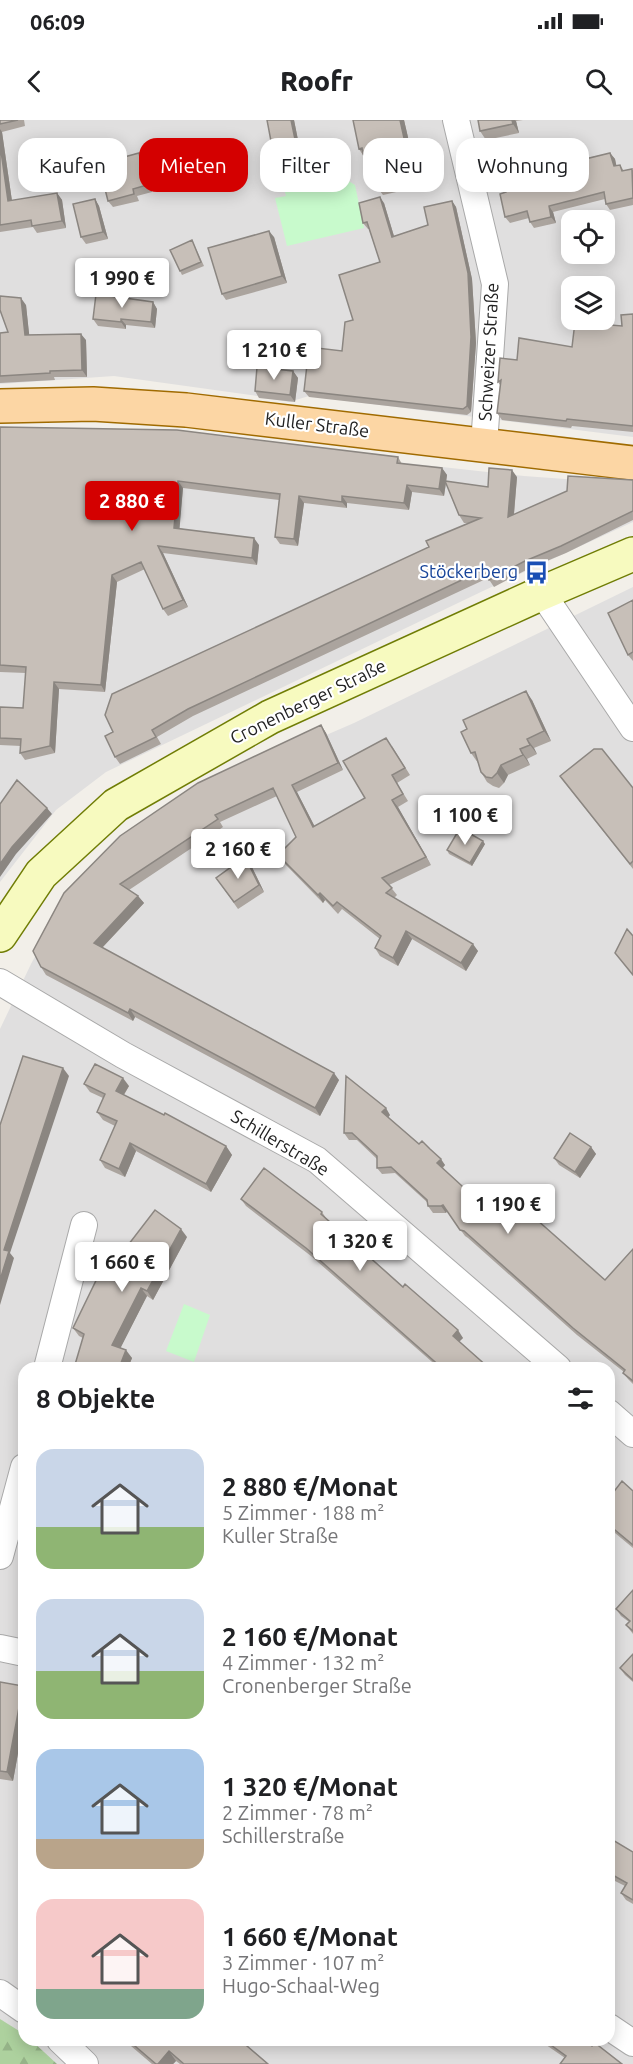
<!DOCTYPE html>
<html lang="de">
<head>
<meta charset="utf-8">
<style>
	body { margin:0; font-family:Ubuntu,sans-serif; background:#f6f6f6; color:#202124; height:100vh; display:flex; flex-direction:column; font-size:22px; white-space:nowrap }
	* { box-sizing:border-box; margin:0 }
	p { font-size:20px; color:#757577 }
	.icon { flex:none; width:33px; height:33px; fill:none; stroke:currentColor; stroke-width:2; stroke-linecap:round; stroke-linejoin:round }
	.map { position:relative; flex:1; overflow:hidden }
	.details { position:absolute; left:18px; top:1242px; width:597px; height:684px; display:flex; flex-direction:column; background:#fff; border-radius:18px; box-shadow:0 3px 15px #0003 }
	.details>* { flex:none }
	.guide { position:absolute; left:18px; top:18px; width:597px; height:54px; display:flex; gap:12px }
	.buttons { position:absolute; left:561px; top:90px; display:grid; gap:12px }
	.buttons a { display:grid; place-items:center; width:54px; height:54px; border-radius:12px; background:#fff; box-shadow:0 3px 15px #0003; font-size:30px }
	.price { position:absolute; translate:-50% -51px; padding:0 14px; border-radius:6px; background:#fff; color:#222; font-size:20px; line-height:39px; filter:drop-shadow(0 2px 3px #0008) }
	.price::after { content:''; position:absolute; left:50%; top:36px; width:18px; height:14px; margin-left:-9px; background:inherit; clip-path:polygon(0 0,100% 0,50% 100%) }
	.price.selected { background:#d40000; color:#fff }
	ul { padding:0; list-style:none }
	li { display:flex; align-items:center; gap:18px; height:150px; padding:0 18px }
	li span { display:grid; place-items:center; flex:none; width:168px; height:120px; border-radius:18px; color:#555 }
	li>.icon { margin-inline-start:auto }
	span .icon { width:72px; height:72px; fill:#fffc; stroke-width:1 }
	li b { font-size:26px }
	h2 { display:flex; justify-content:space-between; align-items:center; height:72px; padding:0 18px; font-size:26px }
	.chip { padding:0 21px; border-radius:18px; background:#fff; box-shadow:0 3px 15px #0003; font-size:21px; line-height:54px }
	.chip.selected { background:#d40000; color:#fff }
	.status { display:flex; justify-content:space-between; align-items:center; height:42px; padding:0 30px; background:#fff; direction:ltr }
	.status svg { height:16px; fill:currentColor }
	header { display:flex; justify-content:space-between; align-items:center; height:78px; padding:0 18px; background:#fff; font-size:27px; font-weight:800 }
	.map>svg:first-child { display:block }
	.residential { fill:#e0dfdf; fill-rule:evenodd }
	.forest { fill:url(#forest-firs) }
	.park { fill:#c8facc }
	.lines { fill:none; stroke-linecap:round; stroke-linejoin:round }
	.minor-casing { stroke:#a9a9a9; stroke-width:28 }
	.secondary-casing { stroke:#707d05; stroke-width:36 }
	.primary-casing { stroke:#a06b00; stroke-width:36 }
	.minor { stroke:#fff; stroke-width:26 }
	.secondary { stroke:#f7fabf; stroke-width:33 }
	.primary { stroke:#fcd6a4; stroke-width:33 }
	.wall { fill:#aba49e }
	.shaded-wall { fill:#8b8681 }
	.building { fill:#c7bfb8; stroke:#8b8681; stroke-width:1.5 }
	.labels { text-anchor:middle; stroke-width:4.5; stroke-linejoin:round; paint-order:stroke }
	.street-label { font-size:18px; fill:#222; stroke:#fff }
	.transit-label { font-size:18px; fill:#164399; stroke:#fff; text-anchor:end }
</style>
</head>
<body>
<div class="status"><b>06:09</b><svg viewBox="0 0 49 12"><path d="M0 12V9h3v3zM5 12V6h3v6zM10 12V3h3v9zM15 12V0h3v12zM26 1h20v11H26zM47 4h2v5h-2z"/></svg></div>
<header><svg class="icon" aria-label="back" viewBox="0 0 24 24"><path d="M15 5l-7 7 7 7"/></svg>Roofr<svg class="icon" aria-label="search" viewBox="0 0 24 24"><circle cx="10" cy="10" r="6"/><path d="M15 15l6 6"/></svg></header>
<div class="map">
<svg width="633" height="1944" viewBox="0 0 633 1944">
	<defs>
		<pattern id="forest-firs" width="22" height="20" patternUnits="userSpaceOnUse" patternTransform="scale(1.5)"><rect width="22" height="20" fill="#add19e"/><path d="M5 1l3.5 6h-7zM16 11l3.5 6h-7z" fill="#95b388"/></pattern>
	</defs>
	<rect width="100%" height="100%" fill="#f2efe9"/>
	<path class="residential" d="M0,0H633V317L309,276L289,282L257,276L114,256L0,264ZM572,100H604V134H572ZM572,166H604V200H572Z
		M0,312H125L524,356L633,364V402L483,471L106,652L56,690L0,762Z
		M633,467V1944H0V909L31,844L64,783L197,671L354,603ZM24,1248H609V1920H24Z"/>
	<path class="forest" d="M0,1899L24,1914V1920H31L57,1944H0Z"/>
	<path class="park" d="M337,54L355,65L364,108L287,126L275,78L286,76L283,64Z
		M184,1184L210,1195L194,1242L166,1231Z"/>
	<g class="lines">
		<defs>
			<path id="minor" d="M456,0L495,164L484,325
				M542,473L633,608
				M0,862L123,935L317,1040L558,1248
				M47,1248L84,1105
				M609,1293L633,1314
				M0,1436L24,1347
				M0,1528L24,1533
				M0,1873L24,1890
				M609,1907L633,1923
				M60,1920L85,1944"/>
			<path id="secondary" d="M0,815L41,754L116,685L270,597L542,473L633,434"/>
			<path id="primary" d="M0,286L93,284L186,290L633,343"/>
		</defs>
		<use href="#minor" class="minor-casing"/>
		<use href="#secondary" class="secondary-casing"/>
		<use href="#primary" class="primary-casing"/>
		<use href="#minor" class="minor"/>
		<use href="#secondary" class="secondary"/>
		<use href="#primary" class="primary"/>
	</g>
	<path class="wall" d="M0,0H24L25,6L2,12L12,81L57,73L62,80L66,108L37,113L33,107L0,112Z
		M267,0H294L306,60L283,64L278,58Z
		M353,0H404L410,26L416,35L423,66L383,75L376,66L372,45L370,46L359,29Z
		M478,0H523L516,1L519,13L486,20L480,11Z
		M610,33L615,39L616,46L620,45L624,51L633,50V85L610,90L606,84L605,79L553,92L556,103L534,108L530,102L529,98L510,103L505,97L506,72L583,39Z
		M143,39L152,72L137,76L139,81L113,87L108,81Z
		M95,79L99,86L108,119L86,124L81,117Z
		M452,81L456,87L472,159L476,223L471,292L467,295L309,277L304,271L342,231L353,200L380,142L369,109H368L363,103L384,83L394,116L428,105Z
		M274,117L287,163L226,180L222,174Z
		M192,120L204,146L182,155L180,151Z
		M153,182L157,189L155,208L126,205V209L98,206L93,199Z
		M26,185L29,215L86,220L87,257H54L55,260L0,263V213L8,212Z
		M633,194V312L572,306L571,308L502,300L497,293L500,265L498,262L517,240L572,227L622,206Z
		M293,251L298,258L295,282L259,278L255,271Z
		M0,307L398,337L402,344L442,348L447,355L446,362L488,367L517,357L514,395L633,360V400L566,433L530,448L494,467L488,458L193,596L157,617L161,624L120,644L115,637L113,612L469,403H464L459,395L446,363L444,376L412,372L409,390L347,383V388L304,383L298,426L280,424L275,417L279,380L183,368L179,408L259,425L257,445L163,433L188,487L168,496L163,489L145,449L117,462L105,572L59,569L55,633L25,640L20,633L21,626L0,625V587L23,588L26,553L0,552Z
		M633,480V541L628,535Z
		M532,580L551,621L534,628L537,634L527,639L530,645L508,655L504,663L499,668L493,666L487,662L481,652L478,643L471,633Z
		M321,605L326,613L343,650L297,672L315,707L365,678L392,626L410,655L397,663L408,681L398,687L431,745L389,765L397,775L394,778L478,831L466,851L412,819L398,846L380,836L375,828L380,819L342,789L338,794L325,780L323,783L283,742L278,735L296,717L277,676L220,702L223,707L129,770L138,776L144,783L102,828L339,960L320,996L135,897L133,901L46,855L41,847L33,831Z
		M560,656L633,668V749L565,663Z
		M485,724L472,746L449,734L447,730Z
		M245,737L250,743L264,772L238,789L216,758Z
		M84,964L129,966L124,975L226,1026L232,1035L211,1072L136,1031L125,1057L105,1048L100,1040L115,1006L103,1000L97,992L103,978L90,972Z
		M390,995L388,997L419,1024L445,1045L443,1048L474,1077L513,1091L605,1160L633,1129V1264L628,1259L623,1253L624,1252L577,1215L468,1118L465,1116L447,1091L446,1093H433L428,1086V1083L395,1053L382,1054L377,1048V1039L357,1020H349L344,1013Z
		M591,1027L596,1034L580,1058L559,1045L554,1038Z
		M241,1079L322,1092L326,1098L403,1167L463,1218L459,1221L489,1248H439L311,1136L246,1086Z
		M187,1117L153,1180L147,1176L120,1228L132,1238L128,1248H74L83,1218L79,1216L73,1208L112,1146Z
		M633,1371V1428L609,1408V1378Z
		M633,1470V1514L626,1505L629,1502L621,1496L616,1489Z
		M633,1534V1562L625,1555L620,1548Z
		M0,1562L23,1566L24,1567V1600L13,1661L0,1659Z
		M609,1715L616,1722L633,1732V1784L626,1780L621,1773L625,1766L609,1758Z
		M124,1920H240L268,1944H180L176,1941L173,1944H152Z
		M539,1920H584L622,1944L565,1938Z"/>
	<path class="shaded-wall" d="M291,0H294L306,60L302,53Z
		M400,0H404L410,26L416,35L423,66L417,57L404,18Z
		M512,0H515L516,1L519,13L513,4Z
		M0,9L2,12L13,88L8,81L0,24Z
		M139,33L143,39L152,72L147,65Z
		M610,33L615,39L618,53L614,46Z
		M57,73L62,80L66,108L62,101Z
		M380,77L384,83L396,123L392,117Z
		M95,79L99,86L108,119L103,112Z
		M452,81L456,87L472,159L476,223L471,292L467,286Z
		M549,86L553,92L556,103L551,97Z
		M269,111L274,117L287,163L282,156Z
		M21,178L26,185L30,222L25,215Z
		M153,182L157,189L155,208L151,202Z
		M121,199L126,205V209L121,202Z
		M81,214L86,220L87,257L82,250Z
		M293,251L298,258L295,282L290,275Z
		M442,348L447,355L444,376L439,369Z
		M512,350L517,357L513,404L508,397Z
		M178,361L183,368L179,415L174,408Z
		M407,365L412,372L409,390L404,383Z
		M299,376L304,383L298,426L294,419Z
		M342,376L347,383V388L342,382Z
		M254,418L259,425L257,445L252,438Z
		M158,426L163,433L188,487L183,480Z
		M112,455L117,462L105,572L101,565Z
		M54,562L59,569L55,633L50,626Z
		M526,571L532,580L551,621L544,611Z
		M321,605L326,613L343,650L338,643Z
		M527,619L534,628L537,634L530,625Z
		M520,629L527,639L530,645L523,635Z
		M501,645L508,655L504,663L497,653Z
		M292,665L297,672L319,715L313,707Z
		M392,680L398,687L431,745L426,737Z
		M47,688L52,694L16,734L0,757V744L12,727Z
		M483,721L485,724L472,746L470,743Z
		M245,737L250,743L264,772L259,765Z
		M320,773L325,780L323,783L318,775Z
		M138,776L144,783L99,831L94,823Z
		M406,811L412,819L398,846L393,838Z
		M473,824L478,831L466,851L461,843Z
		M130,889L135,897L133,901L128,893Z
		M63,948L69,956L10,1133L14,1138L0,1185V1160L4,1130Z
		M334,953L339,960L320,996L315,988Z
		M123,958L129,966L121,979L116,971Z
		M386,988L390,995L387,999L382,992Z
		M130,1023L136,1031L125,1057L119,1049Z
		M226,1026L232,1035L211,1072L206,1064Z
		M591,1027L596,1034L580,1058L575,1052Z
		M441,1039L445,1045L441,1049L437,1043Z
		M443,1085L447,1091L446,1093L441,1086Z
		M181,1109L187,1117L153,1180L147,1171Z
		M141,1168L147,1176L118,1233L112,1225Z
		M458,1210L463,1218L458,1223L453,1216Z
		M126,1230L132,1238L128,1248H119Z
		M23,1566L24,1567V1600L13,1661L7,1652Z
		M169,1931L176,1941L173,1944H158Z"/>
	<path class="building" d="M0,0H18L0,4Z
		M267,0H291L302,53L278,58Z
		M353,0H400L404,18L407,26H410L417,57L376,66L370,36L364,37L362,28L359,29Z
		M478,0H512L513,4L480,11Z
		M0,24L8,81L57,73L62,101L32,106L31,100L0,105Z
		M139,33L147,65L133,69L134,74L108,81L102,57L105,55L102,43Z
		M579,33L581,40L610,33L614,46L620,45L622,51L632,49L633,78L606,84L604,72L549,86L551,97L530,102L527,91L505,97L500,74L506,72L503,59L533,52L531,44Z
		M380,77L392,117L428,105L424,87L452,81L468,153L471,217L467,286L463,289L304,271L309,227L342,231L345,202L353,200L339,155L380,142L367,102L363,103L359,83Z
		M95,79L103,112L81,117L73,84Z
		M269,111L282,156L222,174L208,128Z
		M192,120L201,142L180,151L170,130Z
		M96,174L153,182L151,202L121,199V202L93,199Z
		M0,176L21,178L25,215L81,214L82,250L50,251V253L0,256V213L8,212L0,190Z
		M633,194V306L567,299L566,301L497,293L501,260L498,262L500,238L517,240L519,218L572,227L575,202L622,206L621,195Z
		M257,247L293,251L290,275L255,271Z
		M0,307L177,310L398,337L397,343L442,348L439,369L407,365L404,383L342,376V382L299,376L294,419L275,417L280,374L178,361L174,408L254,418L252,438L158,426L183,480L163,489L141,442L112,455L101,565L54,562L50,626L20,633L21,619L0,618V587L23,588L26,547L0,545Z
		M489,348L512,350L508,397L567,371L568,356L633,360V391L561,426L525,441L489,460L483,450L188,589L152,610L156,617L115,637L105,616L113,612L105,595L112,574L429,427L426,421L481,398L459,395L445,361L488,367Z
		M633,480V532L628,535L608,493Z
		M526,571L544,611L527,619L530,625L520,629L523,635L501,645L497,653L492,658L486,657L481,652L475,632L471,633L461,612L467,609L463,600Z
		M321,605L338,643L292,665L313,707L365,678L343,641L386,618L405,648L392,655L403,674L392,680L426,737L382,758L392,768L386,773L473,824L461,843L406,811L393,838L375,828L381,816L337,782L333,786L320,773L318,775L278,735L296,717L273,668L215,695L218,699L120,764L138,776L94,823L334,953L315,988L130,889L128,893L41,847L33,831L64,773L120,716L198,663Z
		M594,629H602L633,668V741L630,744L560,656Z
		M17,660L47,688L12,727L0,744V684Z
		M460,708L483,721L470,743L447,730Z
		M245,737L259,765L234,782L216,758Z
		M627,809L633,816V855L615,833Z
		M23,936L63,948L4,1130L9,1131L0,1160V1005Z
		M95,944L123,958L116,971L164,995L165,993L226,1026L206,1064L130,1023L119,1049L100,1040L117,1001L97,992L105,974L84,964Z
		M346,956L386,988L382,992L419,1024L422,1021L430,1029L441,1039L437,1043L474,1077L484,1065L513,1091L519,1084L605,1160L633,1129V1261L623,1253L625,1250L573,1208L464,1111L460,1110L443,1085L441,1086H428L427,1080L391,1047L377,1048V1036L352,1013H344Z
		M570,1013L591,1027L575,1052L554,1038Z
		M264,1048L322,1092L321,1094L403,1167L405,1164L458,1210L453,1216L489,1248H442L306,1128L241,1079Z
		M155,1090L181,1109L147,1171L141,1168L112,1225L126,1230L119,1248H74L84,1214L73,1208L105,1142L112,1146Z
		M622,1361L633,1371V1425L609,1405V1378Z
		M633,1470V1511L626,1505L630,1501L616,1489Z
		M633,1534V1560L620,1548Z
		M0,1562L23,1566L7,1652L0,1651Z
		M609,1715L612,1717L611,1719L633,1732V1780L621,1773L627,1763L609,1753Z
		M128,1920H240L268,1944H184L169,1931L158,1944H156Z
		M544,1920H584L592,1926L595,1923L622,1944H560L566,1936Z"/>
	<defs>
		<symbol id="bus-bare" viewBox="-9 -9 18 18"><path d="M-5-6H5V4H4V6H2V4H-2V6H-4V4H-5ZM-3.5-4V0h7V-4ZM-3.5 1.2v1.5H-2V1.2ZM2 1.2v1.5H3.5V1.2Z" fill="#1a4fb4" stroke="#fff" stroke-width="2.5" paint-order="stroke"/></symbol>
	</defs>
	<g fill-rule="evenodd">
		<use href="#bus-bare" x="520" y="436" width="33" height="33"/>
	</g>
	<g class="labels">
		<g class="street-label">
			<text transform="translate(489 232) rotate(-87)" y="6">Schweizer Straße</text>
			<text transform="translate(317 305) rotate(7)" y="6">Kuller Straße</text>
			<text transform="translate(308 582) rotate(-26)" y="6">Cronenberger Straße</text>
			<text transform="translate(280 1023) rotate(31)" y="6">Schillerstraße</text>
		</g>
		<g class="transit-label">
			<text x="518" y="458">Stöckerberg</text>
		</g>
	</g>
</svg>
<div class="buttons">
<a><svg class="icon" aria-label="locate" viewBox="0 0 24 24"><circle cx="12" cy="12" r="6"/><path d="M12 2v4M12 18v4M2 12h4M18 12h4"/></svg></a>
<a><svg class="icon" aria-label="layers" viewBox="0 0 24 24"><path d="M12 4l9 5-9 5-9-5zM3 14l9 5 9-5"/></svg></a>
</div>
<b class="price" style="left:122px;top:189px">1 990 €</b>
<b class="price" style="left:274px;top:261px">1 210 €</b>
<b class="price selected" style="left:132px;top:412px">2 880 €</b>
<b class="price" style="left:465px;top:726px">1 100 €</b>
<b class="price" style="left:238px;top:760px">2 160 €</b>
<b class="price" style="left:508px;top:1115px">1 190 €</b>
<b class="price" style="left:360px;top:1152px">1 320 €</b>
<b class="price" style="left:122px;top:1173px">1 660 €</b>
<div class="guide">
<a class="chip">Kaufen</a>
<a class="chip selected">Mieten</a>
<a class="chip">Filter</a>
<a class="chip">Neu</a>
<a class="chip">Wohnung</a>
</div>
<section class="details">
<h2>8 Objekte<svg class="icon" aria-label="filters" viewBox="0 0 24 24"><path d="M4 7h16M4 17h16"/><circle cx="9" cy="7" r="2"/><circle cx="15" cy="17" r="2"/></svg></h2>
<ul>
<li><span style="background:linear-gradient(#c9d6e8 65%,#8fb573 0)"><svg class="icon" aria-label="home" viewBox="0 0 24 24"><path d="M3 11l9-7 9 7M6 9v11h12V9"/></svg></span><div><b>2 880 €/Monat</b><p>5 Zimmer · 188 m²</p><p>Kuller Straße</p></div></li>
<li><span style="background:linear-gradient(#c9d6e8 60%,#8fb573 0)"><svg class="icon" aria-label="home" viewBox="0 0 24 24"><path d="M3 11l9-7 9 7M6 9v11h12V9"/></svg></span><div><b>2 160 €/Monat</b><p>4 Zimmer · 132 m²</p><p>Cronenberger Straße</p></div></li>
<li><span style="background:linear-gradient(#a9c7e8 75%,#b9a48a 0)"><svg class="icon" aria-label="home" viewBox="0 0 24 24"><path d="M3 11l9-7 9 7M6 9v11h12V9"/></svg></span><div><b>1 320 €/Monat</b><p>2 Zimmer · 78 m²</p><p>Schillerstraße</p></div></li>
<li><span style="background:linear-gradient(#f6c9c9 75%,#7fa58c 0)"><svg class="icon" aria-label="home" viewBox="0 0 24 24"><path d="M3 11l9-7 9 7M6 9v11h12V9"/></svg></span><div><b>1 660 €/Monat</b><p>3 Zimmer · 107 m²</p><p>Hugo-Schaal-Weg</p></div></li>
</ul>
</section>
</div>
</body>
</html>
